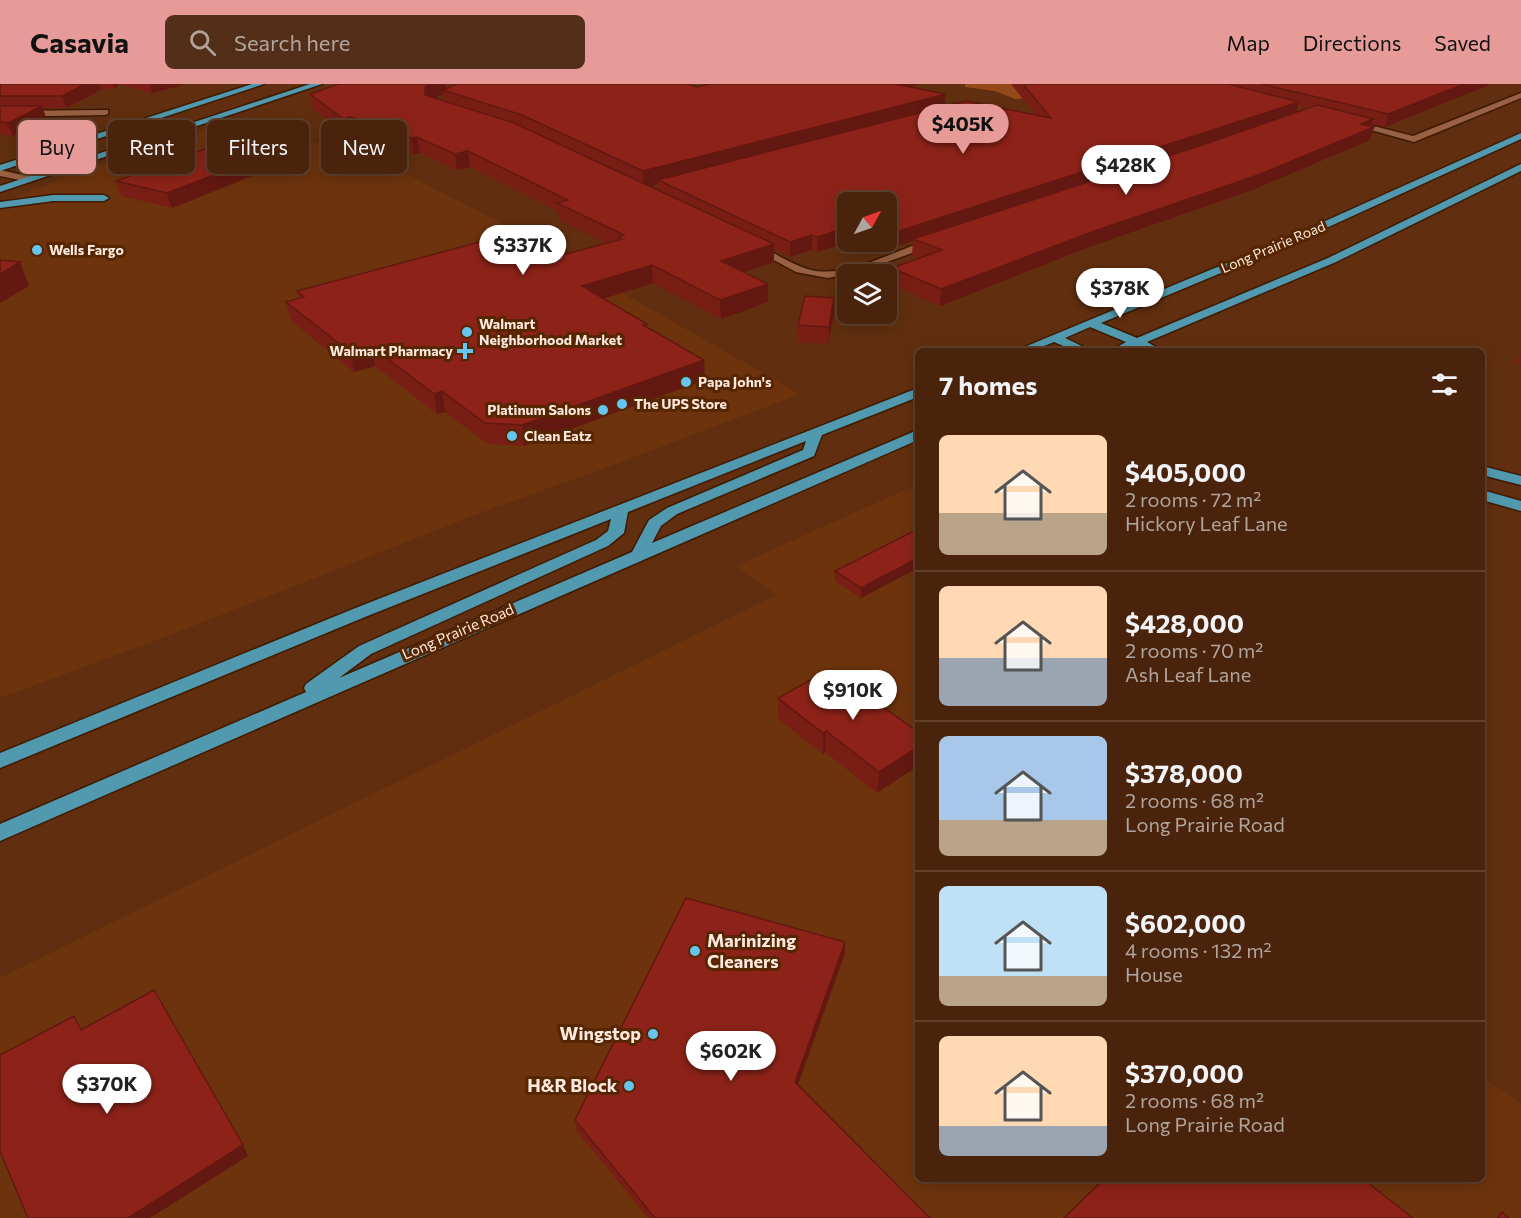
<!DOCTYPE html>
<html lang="en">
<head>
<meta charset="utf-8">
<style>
	body { margin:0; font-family:Commissioner,sans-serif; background:#532f19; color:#f1f3f6; height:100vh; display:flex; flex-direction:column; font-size:22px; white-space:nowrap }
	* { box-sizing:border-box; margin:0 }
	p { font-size:20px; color:#b1a49d }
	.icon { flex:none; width:33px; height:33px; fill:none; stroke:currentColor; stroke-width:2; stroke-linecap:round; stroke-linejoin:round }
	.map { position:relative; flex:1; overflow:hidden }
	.drawer { position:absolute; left:915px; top:264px; width:570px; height:834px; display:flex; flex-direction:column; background:#49230b; border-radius:9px; box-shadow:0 3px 15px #0003,0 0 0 2px #61402c }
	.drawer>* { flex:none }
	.hud { position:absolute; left:18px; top:36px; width:570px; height:54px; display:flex; gap:12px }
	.needle { width:39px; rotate:50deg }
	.fabs { position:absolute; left:837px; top:108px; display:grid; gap:12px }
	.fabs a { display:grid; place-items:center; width:60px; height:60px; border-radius:9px; background:#49230b; box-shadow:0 3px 15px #0003,0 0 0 2px #61402c; font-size:30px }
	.price { position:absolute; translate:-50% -51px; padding:0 14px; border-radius:21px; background:#fff; color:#222; font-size:20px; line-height:39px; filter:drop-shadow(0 2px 3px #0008) }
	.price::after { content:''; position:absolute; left:50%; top:36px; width:18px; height:14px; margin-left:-9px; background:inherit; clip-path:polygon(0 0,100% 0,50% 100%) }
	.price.active { background:#e69b98; color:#111 }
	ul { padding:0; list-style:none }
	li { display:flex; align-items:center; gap:18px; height:150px; padding:0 24px }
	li+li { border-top:2px solid #61402c }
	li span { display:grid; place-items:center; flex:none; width:168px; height:120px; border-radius:9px; color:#555 }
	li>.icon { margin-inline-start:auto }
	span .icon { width:72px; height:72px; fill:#fffc; stroke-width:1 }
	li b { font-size:26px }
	h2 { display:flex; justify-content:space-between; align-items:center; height:72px; padding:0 24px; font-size:26px }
	.pill { padding:0 21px; border-radius:9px; background:#49230b; box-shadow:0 3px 15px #0003,0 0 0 2px #61402c; font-size:21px; line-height:54px }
	.pill.active { background:#e69b98; color:#111 }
	header { display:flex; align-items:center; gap:36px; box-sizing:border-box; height:84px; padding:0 30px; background:#e69b98; color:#111 }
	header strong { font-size:28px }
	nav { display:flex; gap:33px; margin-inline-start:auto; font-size:21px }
	.search { width:420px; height:54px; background:#532f19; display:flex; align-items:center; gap:15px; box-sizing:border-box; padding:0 21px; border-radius:9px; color:#b1a49d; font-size:22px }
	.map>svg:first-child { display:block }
	.built { fill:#6c330d }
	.green { fill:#944a18 }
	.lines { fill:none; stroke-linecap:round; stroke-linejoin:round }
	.minor-casing { stroke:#3f1a02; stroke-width:3 }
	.major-casing { stroke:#3f1a02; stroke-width:3 }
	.minor { fill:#986142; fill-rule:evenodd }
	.major { fill:#5199af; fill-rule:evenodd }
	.wall { fill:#791e15; fill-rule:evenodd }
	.shaded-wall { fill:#631811 }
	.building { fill:#8d2318; stroke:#631811; stroke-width:1.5 }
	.poi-dot { fill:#66c4ef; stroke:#562502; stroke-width:2 }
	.labels { text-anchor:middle; stroke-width:6; stroke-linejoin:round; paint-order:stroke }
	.far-street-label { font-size:14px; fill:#fde9df; stroke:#562502 }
	.far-poi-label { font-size:14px; font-weight:bold; fill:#fde9df; stroke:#562502; text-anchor:start }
	.street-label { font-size:15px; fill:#fde9df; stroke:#562502 }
	.near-poi-label { font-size:18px; font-weight:bold; fill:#fde9df; stroke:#562502; text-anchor:end }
</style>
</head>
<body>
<header>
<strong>Casavia</strong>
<div class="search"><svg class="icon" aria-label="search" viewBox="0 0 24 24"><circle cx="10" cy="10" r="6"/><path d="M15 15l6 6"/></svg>Search here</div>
<nav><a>Map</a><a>Directions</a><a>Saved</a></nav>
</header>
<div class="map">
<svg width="1521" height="1134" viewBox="0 0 1521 1134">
	<rect width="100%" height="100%" fill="#612f0f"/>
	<path class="built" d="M223,40L365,69L480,128L800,310L600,386L480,429L165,553L0,614V119L71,91Z
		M918,400V1095H1482V992L1521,1020V1134H0V894L776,511L736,482Z"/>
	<path class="green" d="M965,0H1018L1036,13L1015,15L995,7L965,3Z"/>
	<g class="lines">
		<defs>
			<path id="minor" d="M1521,9V14L1414,58L1346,39L1350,36L1413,52Z
				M108,26V30L105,31L0,33V27Z
				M0,86L32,93L34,95L29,98L0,92Z
				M936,154L940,155V159L862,187L828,194L796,188L748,162L749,160H757C775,169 792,181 811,186C849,195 900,163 936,154Z"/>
			<path id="major" d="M252,0H264L0,87V81Z
				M310,0H322L0,108V102Z
				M1521,49V55L1300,156L1101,239L1137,254L1328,174L1521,80V87L1336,178L1147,258L1163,267H1146L1137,263L1127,267H1110L1126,258L1090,243L1065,254L1092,267H1075L1054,258L1032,267H1015L1292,152Z
				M53,111H104L109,114L104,117H53L0,124V118Z
				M918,304V313L822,351L814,372L677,430L661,442L652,459L913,348L918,347V356L0,757V740L306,608L304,604L306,600L359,562L596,456L608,447L611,435L365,533L0,684V669L353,525ZM806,357L803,366L667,424L649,436L632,468L339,594L371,570L608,462L624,449L628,428Z
				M1482,382L1521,392V401L1482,391Z
				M1482,406L1521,417V427L1482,416Z"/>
		</defs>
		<use href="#minor" class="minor-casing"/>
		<use href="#major" class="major-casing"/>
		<use href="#minor" class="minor"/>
		<use href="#major" class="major"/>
	</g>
	<path class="wall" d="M0,0H187L152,9L119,0L115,5L101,6L66,24H43L46,34L13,52L0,51Z
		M339,0H687L697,3L709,0H919L911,3L945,22L1036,31L1011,0H1491L1385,43L1371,40V42L1374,43L1370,56L1255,105L1089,163L940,222L891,200L892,184L920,174L912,171L913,157L894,163L880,158H886V118L817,168L812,166L790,173L774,165V178L744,188L768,218L721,235L653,199L603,215L647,240V244L705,296L524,362L488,360L445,328L437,330L375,282L354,288L291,237L286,218L299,214L297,207L540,177L606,159L559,136L558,127L470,83L457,86L420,69L414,70L376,53L352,49L347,51L313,25L310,10ZM446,0L454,1L446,5ZM444,10L445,17L435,14ZM1298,22L1308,24L1297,28ZM658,100V106L650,102Z
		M274,83L172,124L121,112L116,97Z
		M834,214V230L828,260L798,258V241Z
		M1521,269V280L1516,278Z
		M918,445L861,514L835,497V487Z
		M849,608L918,648L877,709L825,668L823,670L778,635V614Z
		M845,858V869L798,1000L930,1134H648L577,1047L575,1036Z"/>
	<path class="shaded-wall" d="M85,0H100L101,6L66,24L62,12Z
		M113,0H119L115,5Z
		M150,0H187L152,9Z
		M431,0H445L447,7L443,6L444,10L427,17L425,11V3Z
		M888,0H919L887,13Z
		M1464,0H1491L1385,43L1388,30Z
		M946,10L944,25L658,96V100L644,104L643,87Z
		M1299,18L1296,30L913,155V157L894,163L896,148Z
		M42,22L46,34L13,52L8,39Z
		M349,33L352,49L347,51L344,35Z
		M1373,35L1370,45L1374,43L1370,56L1255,105L1089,163L940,222L941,205Z
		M417,53L420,69L414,70L411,54Z
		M468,67L470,83L457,86L455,70Z
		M271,69L274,83L172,124L167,109Z
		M848,143V158H850L817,168L818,153Z
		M812,151V166L790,173V158Z
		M774,160V178L721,196V177Z
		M20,178L29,202L0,219V190Z
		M652,181L653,199L583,221L582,202Z
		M768,200V218L721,235L720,216Z
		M834,214V230L828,260L829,243Z
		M371,262L375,282L354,288L350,268Z
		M704,276L705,296L524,362L522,341Z
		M442,307L445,328L437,330L434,310Z
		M918,474V484L861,514V504Z
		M826,647L825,668L823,670V649Z
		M918,663V682L877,709L879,688Z
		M845,858V869L795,1009V998Z
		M243,1061L248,1072L150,1134H128Z"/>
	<path class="building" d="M0,0H85L62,12H0Z
		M339,0H431L425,3V11L514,39L774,160L721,177L768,200L720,216L652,181L582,202L647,240L643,241L704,276L522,341L485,339L442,307L434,310L371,262L350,268L286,218L304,213L297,207L498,153L540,177L622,155L618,153L624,151L557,119L568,116L468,67L455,70L417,53L411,54L373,38L349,33L344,35L310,10Z
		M457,0H687L697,3L709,0H894L946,10L643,87L522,31L443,6Z
		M1023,0H1228L1299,18L896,148L886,144V118H848V143L818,153L812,151L790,158L658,96L966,17L1051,34Z
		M1261,0H1464L1388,30Z
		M1317,21L1373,35L1361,40L1374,43L1258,91L1092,148L941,205L892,184L942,166L913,155L1205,60Z
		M0,22H42L8,39L0,38Z
		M238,53L271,69L167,109L116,97Z
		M0,176L20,178L0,190Z
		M805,212L834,214L829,243L798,241Z
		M918,445V474L861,504L835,487Z
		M823,589L849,608L856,604L918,648V663L879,688L826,647L823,649L778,614Z
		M686,814L845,858L795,998L930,1134H655L575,1036Z
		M154,906L243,1061L128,1134H28L0,1067V971L74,932L81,946Z
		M1104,1095H1363L1413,1134H1064Z
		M1502,1128L1509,1134H1498Z"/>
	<g class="poi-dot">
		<circle cx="37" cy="166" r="6"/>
		<circle cx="467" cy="248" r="6"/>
		<path d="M462 258h6v6h6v6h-6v6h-6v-6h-6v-6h6z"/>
		<circle cx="686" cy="298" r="6"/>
		<circle cx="622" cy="320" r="6"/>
		<circle cx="603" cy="326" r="6"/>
		<circle cx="512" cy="352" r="6"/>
		<circle cx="695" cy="867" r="6"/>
		<circle cx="653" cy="950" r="6"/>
		<circle cx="629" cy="1002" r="6"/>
	</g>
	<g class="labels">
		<g class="far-street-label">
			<text transform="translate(1273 163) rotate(-23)" y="5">Long Prairie Road</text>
		</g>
		<g class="far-poi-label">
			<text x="49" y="171">Wells Fargo</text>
			<text x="479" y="245">Walmart<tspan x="479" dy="16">Neighborhood Market</tspan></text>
			<text x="453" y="272" text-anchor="end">Walmart Pharmacy</text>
			<text x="698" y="303">Papa John's</text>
			<text x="634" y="325">The UPS Store</text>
			<text x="591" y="331" text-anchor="end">Platinum Salons</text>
			<text x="524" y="357">Clean Eatz</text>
		</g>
		<g class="street-label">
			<text transform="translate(458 548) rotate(-23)" y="5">Long Prairie Road</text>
		</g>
		<g class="near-poi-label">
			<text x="707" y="863" text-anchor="start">Marinizing<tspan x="707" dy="21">Cleaners</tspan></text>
			<text x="641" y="956">Wingstop</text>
			<text x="617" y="1008">H&amp;R Block</text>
		</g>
	</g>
</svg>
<div class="fabs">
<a><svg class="needle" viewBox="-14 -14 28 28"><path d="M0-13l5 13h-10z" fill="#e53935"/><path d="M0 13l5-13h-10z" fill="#b1a49d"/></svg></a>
<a><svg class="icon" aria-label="layers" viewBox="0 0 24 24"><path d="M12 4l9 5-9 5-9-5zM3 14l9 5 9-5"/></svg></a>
</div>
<b class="price active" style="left:963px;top:71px">$405K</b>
<b class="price" style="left:1126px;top:112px">$428K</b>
<b class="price" style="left:523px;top:192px">$337K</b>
<b class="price" style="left:1120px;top:235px">$378K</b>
<b class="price" style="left:853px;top:637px">$910K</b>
<b class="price" style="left:731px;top:998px">$602K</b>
<b class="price" style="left:107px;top:1031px">$370K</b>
<div class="hud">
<a class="pill active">Buy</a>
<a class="pill">Rent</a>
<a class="pill">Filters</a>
<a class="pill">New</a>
</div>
<section class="drawer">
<h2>7 homes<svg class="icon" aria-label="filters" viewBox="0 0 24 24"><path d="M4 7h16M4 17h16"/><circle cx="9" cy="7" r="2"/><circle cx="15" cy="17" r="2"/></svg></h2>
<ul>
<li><span style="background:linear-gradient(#ffd9b3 65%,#b9a48a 0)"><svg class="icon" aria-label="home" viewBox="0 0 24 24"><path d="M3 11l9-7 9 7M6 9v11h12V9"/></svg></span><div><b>$405,000</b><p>2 rooms · 72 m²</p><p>Hickory Leaf Lane</p></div></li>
<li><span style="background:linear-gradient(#ffd9b3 60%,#9aa5b1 0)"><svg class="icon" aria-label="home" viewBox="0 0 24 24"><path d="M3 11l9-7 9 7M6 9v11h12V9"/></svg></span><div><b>$428,000</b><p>2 rooms · 70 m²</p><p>Ash Leaf Lane</p></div></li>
<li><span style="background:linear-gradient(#a9c7e8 70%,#b9a48a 0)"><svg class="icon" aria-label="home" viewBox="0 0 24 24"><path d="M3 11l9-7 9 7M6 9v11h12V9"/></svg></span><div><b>$378,000</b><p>2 rooms · 68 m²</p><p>Long Prairie Road</p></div></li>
<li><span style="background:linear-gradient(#bfe0f5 75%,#b9a48a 0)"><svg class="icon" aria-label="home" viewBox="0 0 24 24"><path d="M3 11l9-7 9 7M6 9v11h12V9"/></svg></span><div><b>$602,000</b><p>4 rooms · 132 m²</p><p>House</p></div></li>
<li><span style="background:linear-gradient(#ffd9b3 75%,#9aa5b1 0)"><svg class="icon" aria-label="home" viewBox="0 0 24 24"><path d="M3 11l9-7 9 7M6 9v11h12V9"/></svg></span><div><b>$370,000</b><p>2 rooms · 68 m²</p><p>Long Prairie Road</p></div></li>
</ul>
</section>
</div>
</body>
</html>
